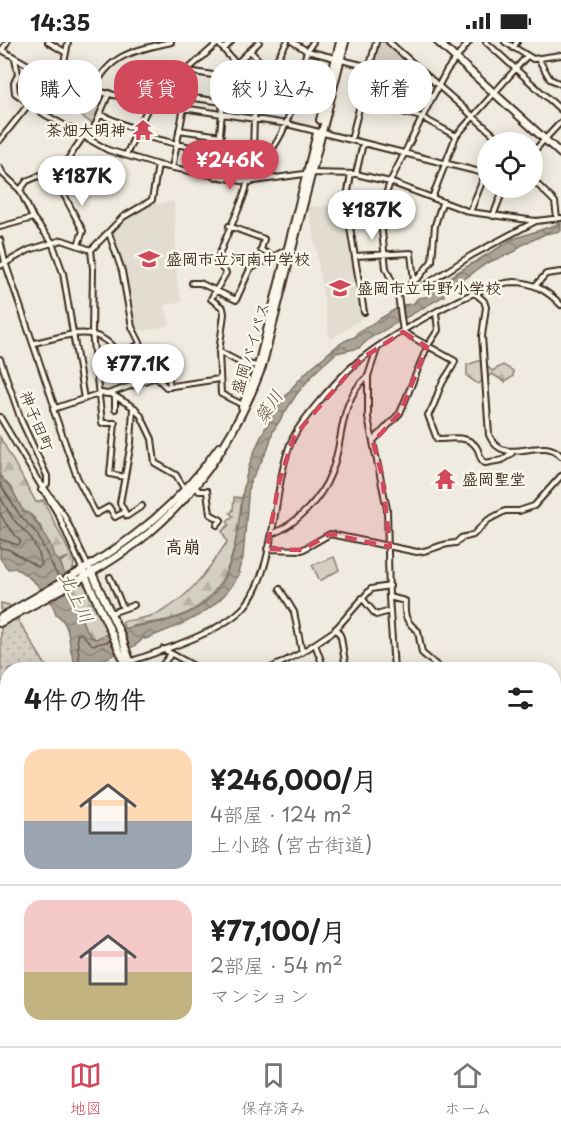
<!DOCTYPE html>
<html lang="ja">
<head>
<meta charset="utf-8">
<style>
	body { margin:0; font-family:"Playpen Sans","Klee One",sans-serif; background:#f2f2f2; color:#222; height:100vh; display:flex; flex-direction:column; font-size:22px; white-space:nowrap }
	* { box-sizing:border-box; margin:0 }
	p { font-size:20px; color:#767676 }
	.icon { flex:none; width:33px; height:33px; fill:none; stroke:currentColor; stroke-width:2; stroke-linecap:round; stroke-linejoin:round }
	.map { position:relative; flex:1; overflow:hidden }
	.side { position:absolute; left:0px; top:620px; width:561px; height:386px; display:flex; flex-direction:column; background:#fff; border-radius:24px 24px 0 0; box-shadow:0 3px 15px #0003 }
	.side>* { flex:none }
	.hud { position:absolute; left:18px; top:18px; width:525px; height:54px; display:flex; gap:12px }
	.fabs { position:absolute; left:477px; top:90px; display:grid; gap:12px }
	.fabs a { display:grid; place-items:center; width:66px; height:66px; border-radius:50%; background:#fff; box-shadow:0 3px 15px #0003; font-size:30px }
	.price { position:absolute; translate:-50% -51px; padding:0 14px; border-radius:21px; background:#fff; color:#222; font-size:20px; line-height:39px; filter:drop-shadow(0 2px 3px #0008) }
	.price::after { content:''; position:absolute; left:50%; top:36px; width:18px; height:14px; margin-left:-9px; background:inherit; clip-path:polygon(0 0,100% 0,50% 100%) }
	.price.active { background:#d1495b; color:#fff }
	ul { padding:0; list-style:none }
	li { display:flex; align-items:center; gap:18px; height:150px; padding:0 24px }
	li+li { border-top:2px solid #e0e0e0 }
	li span { display:grid; place-items:center; flex:none; width:168px; height:120px; border-radius:18px; color:#555 }
	li>.icon { margin-inline-start:auto }
	span .icon { width:72px; height:72px; fill:#fffc; stroke-width:1 }
	li b { font-size:26px }
	h2 { display:flex; justify-content:space-between; align-items:center; height:72px; padding:0 24px; font-size:26px }
	.chip { padding:0 21px; border-radius:24px; background:#fff; box-shadow:0 3px 15px #0003; font-size:21px; line-height:54px }
	.chip.active { background:#d1495b; color:#fff }
	.status { display:flex; justify-content:space-between; align-items:center; height:42px; padding:0 30px; background:#fff; direction:ltr }
	.status svg { height:16px; fill:currentColor }
	.tab-bar { display:flex; justify-content:space-around; align-items:center; height:84px; border-top:2px solid #e0e0e0; background:#fff; font-size:16px; color:#767676 }
	.tab-bar a { display:grid; justify-items:center; gap:3px }
	.tab-bar .active { color:#d1495b }
	.map>svg:first-child { display:block }
	.built { fill:#e2dcd1 }
	.grass { fill:url(#grass-dots); stroke:#887c70; stroke-width:1.5 }
	.forest { fill:url(#forest-firs); stroke:#887c70; stroke-width:1.5 }
	.park { fill:#d5cec3; stroke:#887c70; stroke-width:1.5 }
	.water { fill:url(#water-waves); stroke:#7f7367; stroke-width:1.5 }
	.lines { fill:none; stroke-linecap:round; stroke-linejoin:round }
	.shore { stroke:#685a4e; stroke-width:1.5 }
	.minor-casing { stroke:#3b2a1e; stroke-width:8 }
	.highway-casing { stroke:#3b2a1e; stroke-width:10 }
	.minor { stroke:#fbf7ec; stroke-width:4 }
	.highway { stroke:#fbf7ec; stroke-width:6 }
	.marked { fill:#d1495b; fill-opacity:0.2; stroke:#d1495b; stroke-width:4.5; stroke-dasharray:12 8; stroke-linejoin:round }
	.labels { text-anchor:middle; stroke-width:5; stroke-linejoin:round; paint-order:stroke }
	.poi-label { font-size:16px; font-weight:bold; fill:#3b2a1e; stroke:#fbf7ec; text-anchor:start }
	.street-label { font-size:16px; fill:#3b2a1e; stroke:#fbf7ec }
	.water-label { font-size:18px; font-style:italic; fill:#635448; stroke:#fbf7ec }
	.neighbourhood-label { font-size:18px; font-weight:bold; fill:#3b2a1e; stroke:#fbf7ec }
</style>
</head>
<body>
<div class="status"><b>14:35</b><svg viewBox="0 0 49 12"><path d="M0 12V9h3v3zM5 12V6h3v6zM10 12V3h3v9zM15 12V0h3v12zM26 1h20v11H26zM47 4h2v5h-2z"/></svg></div>
<div class="map">
<svg width="561" height="1004" viewBox="0 0 561 1004">
	<defs>
		<pattern id="grass-dots" width="8" height="8" patternUnits="userSpaceOnUse" patternTransform="scale(1.5)"><rect width="8" height="8" fill="#d5cec3"/><path d="M2 2h.1M6 6h.1" fill="none" stroke="#b8b1a7" stroke-width="1.8" stroke-linecap="round"/></pattern>
		<pattern id="forest-firs" width="22" height="20" patternUnits="userSpaceOnUse" patternTransform="scale(1.5)"><rect width="22" height="20" fill="#d5cec3"/><path d="M5 1l3.5 6h-7zM16 11l3.5 6h-7z" fill="#b8b1a7"/></pattern>
		<pattern id="water-waves" width="16" height="10" patternUnits="userSpaceOnUse" patternTransform="scale(1.5)"><rect width="16" height="10" fill="#aca397"/><path d="M0 5q4-4 8 0t8 0" fill="none" stroke="#8d857b"/></pattern>
	</defs>
	<rect width="100%" height="100%" fill="#f0ebe0"/>
	<filter id="ink" filterUnits="userSpaceOnUse"><feTurbulence type="fractalNoise" baseFrequency=".0167" numOctaves="2"/><feDisplacementMap in="SourceGraphic" scale="12" xChannelSelector="R" yChannelSelector="G"/><feConvolveMatrix kernelMatrix="1 2 1 2 8 2 1 2 1" color-interpolation-filters="sRGB"/></filter>
	<g filter="url(#ink)">
		<path class="built" d="M174,159L177,239L182,260L165,263L170,283L145,289L134,286L119,208L111,194L123,178L146,164Z
			M344,162L363,276L330,298L313,187L307,165Z"/>
		<path class="grass" d="M1,561L9,563L48,627H8V998H23L24,1004H0Z"/>
		<path class="forest" d="M481,318L492,329L503,323L513,329V334L505,340L492,332L478,342L467,334V323Z
			M0,395L36,460L43,458L74,519L73,528L64,533L60,520L69,515L57,519C47,505 42,474 23,469L12,448L0,434Z
			M234,455L243,456C236,504 230,556 178,575C160,582 142,579 125,587L122,580C134,577 148,576 159,571C188,557 209,527 227,500L222,489L229,483L227,479L233,474L230,471L233,468Z
			M80,540L86,544L109,593L96,597L88,593L68,546Z
			M59,998H150L154,1004H54Z"/>
		<path class="park" d="M378,0H387L434,42L432,51L370,38Z
			M65,46L106,56L96,84L59,59Z
			M334,515L339,528L320,539L312,523Z"/>
		<path class="water" d="M561,181V189L545,192L520,204L516,209L487,221L453,245L451,243L443,250L444,254L370,296L359,306L336,311L314,331L296,353L273,389L268,407L249,442L243,516L238,530L240,531C219,570 184,582 145,597L144,595C134,609 113,611 99,620V627H80C64,612 76,585 56,572C51,554 33,536 15,526L8,527L0,516V434L12,447L23,469L29,472L38,483L50,502L54,514L60,520L84,584L92,596L96,597C131,578 180,587 210,556C241,524 236,475 246,435C257,394 282,351 314,323C327,313 339,299 355,295L357,291L402,263L413,262L418,256L426,255L441,240L513,197Z"/>
		<g class="lines">
			<path class="shore" d="M0,442L19,472L37,492L59,537
				M0,455L13,477L31,496L39,512L42,523L38,525L8,507L0,506
				M0,471L6,482L21,500L18,503L0,497
				M84,627L79,617L77,592H81L93,603L110,599"/>
			<defs>
				<path id="minor" d="M48,0L65,10
					M293,0L307,9L335,16
					M389,0L502,100
					M469,0L447,28L433,54L390,140L380,171L386,226L398,253L403,290L455,319C452,328 447,332 443,340C436,352 436,363 428,373L437,397C451,397 471,392 478,408C481,415 479,417 485,421L502,418L512,411
					M486,0L561,68
					M505,0L533,17L561,13
					M218,1L259,48
					M513,6L517,0
					M0,7L60,41L150,61L287,82L488,132
					M224,7L231,0
					M2,8L7,0
					M250,9L269,29L329,42
					M15,16L18,32L14,41L15,51L44,72L108,108L158,123L247,140L311,131L356,132L390,140L470,170L536,179L561,176
					M341,18L370,25
					M539,18L550,37L561,42
					M236,22L259,0
					M188,29L225,35
					M367,38L433,54
					M94,48C108,12 136,8 171,0
					M258,49L294,53
					M361,59L421,75L456,94
					M44,72L58,53L68,0
					M101,73L137,88
					M179,88L221,94
					M135,92L220,112
					M83,95L64,123L27,139L20,148L33,176L52,200L63,231L84,357
					M0,98L29,62
					M89,98L109,51
					M351,98L376,0
					M532,111L561,80
					M126,113L150,61L218,1
					M0,126L3,132L20,148
					M172,126L186,55L223,60
					M253,126C290,100 295,49 307,9L313,0
					M51,128L83,189L78,203
					M351,132L346,161L364,270
					M356,132L363,101
					M216,135L226,27L235,20
					M532,137L555,160L557,176
					M252,140L254,77L258,49L287,0
					M432,156L456,94L527,14
					M470,170L488,125
					M493,174L504,146
					M229,184L264,197L261,208L272,214
					M0,185L33,176
					M109,191L122,229L132,285L159,338L166,345L219,337
					M0,198L5,220L55,366
					M91,208L93,227L92,291L102,381H115L110,432L125,435
					M91,208L123,175L152,158L158,123
					M355,214L411,211L414,239
					M0,224L29,208L62,198L91,208
					M192,241H200L236,258L250,227L286,208
					M535,244L546,232L561,230
					M408,245L419,247L472,213L536,179
					M475,251L484,259L486,265L482,294L489,393C504,428 542,391 561,414
					M398,253L419,235L432,219L435,183L442,161
					M34,301C68,294 97,279 119,313L140,302
					M377,307L368,334V376L387,467L389,555L394,627
					M220,310L241,321L258,324
					M119,313L123,320
					M0,317L21,378L47,434V442L41,448
					M168,330L170,345
					M111,352L135,366L141,374L152,397L155,421L176,433L185,448
					M115,355V367
					M243,363L221,352L219,310L224,272L223,266L211,257L226,231L217,220C222,199 247,155 247,140
					M133,366L131,401L120,461L127,474L142,464
					M0,375L59,474L82,527
					M373,399L400,371L427,305L438,288L436,271
					M39,439L64,473L89,526
					M195,445L199,449H207L210,472L221,478L217,483
					M125,470L115,475L109,465L96,472L77,435L53,367L101,351L108,352L158,334
					M272,492C297,482 321,457 331,431C345,399 337,360 368,334
					M267,507L302,508L330,492L417,510C433,509 437,502 456,501L461,496L473,493L488,478L505,469H519L534,464L561,434
					M110,535L123,566
					M280,547L294,570L302,610
					M389,555L405,559C404,574 406,580 418,589L422,611L441,627
					M362,556L376,573L390,569
					M111,571L134,563
					M336,586L341,595L346,627
					M315,602L324,627
					M163,607L194,624L205,627
					M121,626L123,622C157,610 222,591 245,564C277,525 272,448 291,400C300,378 342,332 361,317C390,294 478,241 514,240C533,240 548,249 561,263
					M159,627L171,612
					M232,627H233
					M269,627L301,611L334,589L371,547L390,544
					M554,665H561
					M554,717L561,715
					M554,769L561,770
					M554,832H557L561,853
					M554,878L561,875
					M554,980L560,1004
					M320,998L323,1004
					M299,1004L315,998
					M362,1004H366
					M382,1004L392,998"/>
				<path id="highway" d="M438,0L561,112
					M320,78L340,0
					M242,365L258,324L317,91
					M91,529L120,591L133,627
					M84,531L128,627
					M0,576C88,524 159,492 219,405
					M0,581C46,555 97,531 139,499C198,453 236,394 262,325L345,0
					M258,998L260,1004
					M262,998L265,1004"/>
			</defs>
			<use href="#minor" class="minor-casing"/>
			<use href="#highway" class="highway-casing"/>
			<use href="#minor" class="minor"/>
			<use href="#highway" class="highway"/>
		</g>
	</g>
	<path class="marked" d="M403,290L427,305L400,371L373,400L382,433L390,505L330,492L302,508L267,507L279,440L294,394L361,317Z"/>
	<defs>
		<symbol id="temple-bare" viewBox="-9 -9 18 18"><path d="M0-6L5-2H3V0L6.5 2.5H4V6H1.5V3h-3V6H-4V2.5H-6.5L-3 0V-2H-5Z" fill="#d1495b" stroke="#fbf7ec" stroke-width="2.5" paint-order="stroke"/></symbol>
		<symbol id="school-bare" viewBox="-9 -9 18 18"><path d="M0-5L7-2L0 1L-7-2ZM-4 1L0 2.5L4 1V4Q0 6-4 4Z" fill="#d1495b" stroke="#fbf7ec" stroke-width="2.5" paint-order="stroke"/></symbol>
	</defs>
	<g fill-rule="evenodd">
		<use href="#temple-bare" x="128" y="73" width="30" height="30"/>
		<use href="#school-bare" x="134" y="202" width="30" height="30"/>
		<use href="#school-bare" x="325" y="231" width="30" height="30"/>
		<use href="#temple-bare" x="430" y="422" width="30" height="30"/>
	</g>
	<g class="labels">
		<g class="poi-label">
			<text x="126" y="94" text-anchor="end">茶畑大明神</text>
			<text x="166" y="223">盛岡市立河南中学校</text>
			<text x="357" y="252">盛岡市立中野小学校</text>
			<text x="462" y="443">盛岡聖堂</text>
		</g>
		<g class="street-label">
			<text transform="translate(250 306) rotate(-73)" y="6">盛岡バイパス</text>
			<text transform="translate(37 379) rotate(68)" y="6">神子田町</text>
		</g>
		<g class="water-label">
			<text transform="translate(269 365) rotate(-57)" y="6">簗川</text>
			<text transform="translate(76 556) rotate(64)" y="6">北上川</text>
		</g>
		<g class="neighbourhood-label">
			<text x="183" y="511">高崩</text>
		</g>
	</g>
</svg>
<div class="fabs">
<a><svg class="icon" aria-label="locate" viewBox="0 0 24 24"><circle cx="12" cy="12" r="6"/><path d="M12 2v4M12 18v4M2 12h4M18 12h4"/></svg></a>
</div>
<b class="price active" style="left:230px;top:149px">¥246K</b>
<b class="price" style="left:82px;top:165px">¥187K</b>
<b class="price" style="left:372px;top:199px">¥187K</b>
<b class="price" style="left:138px;top:353px">¥77.1K</b>
<div class="hud">
<a class="chip">購入</a>
<a class="chip active">賃貸</a>
<a class="chip">絞り込み</a>
<a class="chip">新着</a>
</div>
<section class="side">
<h2>4件の物件<svg class="icon" aria-label="filters" viewBox="0 0 24 24"><path d="M4 7h16M4 17h16"/><circle cx="9" cy="7" r="2"/><circle cx="15" cy="17" r="2"/></svg></h2>
<ul>
<li><span style="background:linear-gradient(#ffd9b3 60%,#9aa5b1 0)"><svg class="icon" aria-label="home" viewBox="0 0 24 24"><path d="M3 11l9-7 9 7M6 9v11h12V9"/></svg></span><div><b>¥246,000/月</b><p>4部屋 · 124 m²</p><p>上小路 (宮古街道)</p></div></li>
<li><span style="background:linear-gradient(#f6c9c9 60%,#c2b280 0)"><svg class="icon" aria-label="home" viewBox="0 0 24 24"><path d="M3 11l9-7 9 7M6 9v11h12V9"/></svg></span><div><b>¥77,100/月</b><p>2部屋 · 54 m²</p><p>マンション</p></div></li>
</ul>
</section>
</div>
<nav class="tab-bar">
<a class="active"><svg class="icon" aria-label="map" viewBox="0 0 24 24"><path d="M3 6l6-2 6 2 6-2v14l-6 2-6-2-6 2zM9 4v14M15 6v14"/></svg>地図</a>
<a><svg class="icon" aria-label="saved" viewBox="0 0 24 24"><path d="M7 4h10v16l-5-4-5 4z"/></svg>保存済み</a>
<a><svg class="icon" aria-label="home" viewBox="0 0 24 24"><path d="M3 11l9-7 9 7M6 9v11h12V9"/></svg>ホーム</a>
</nav>
</body>
</html>
